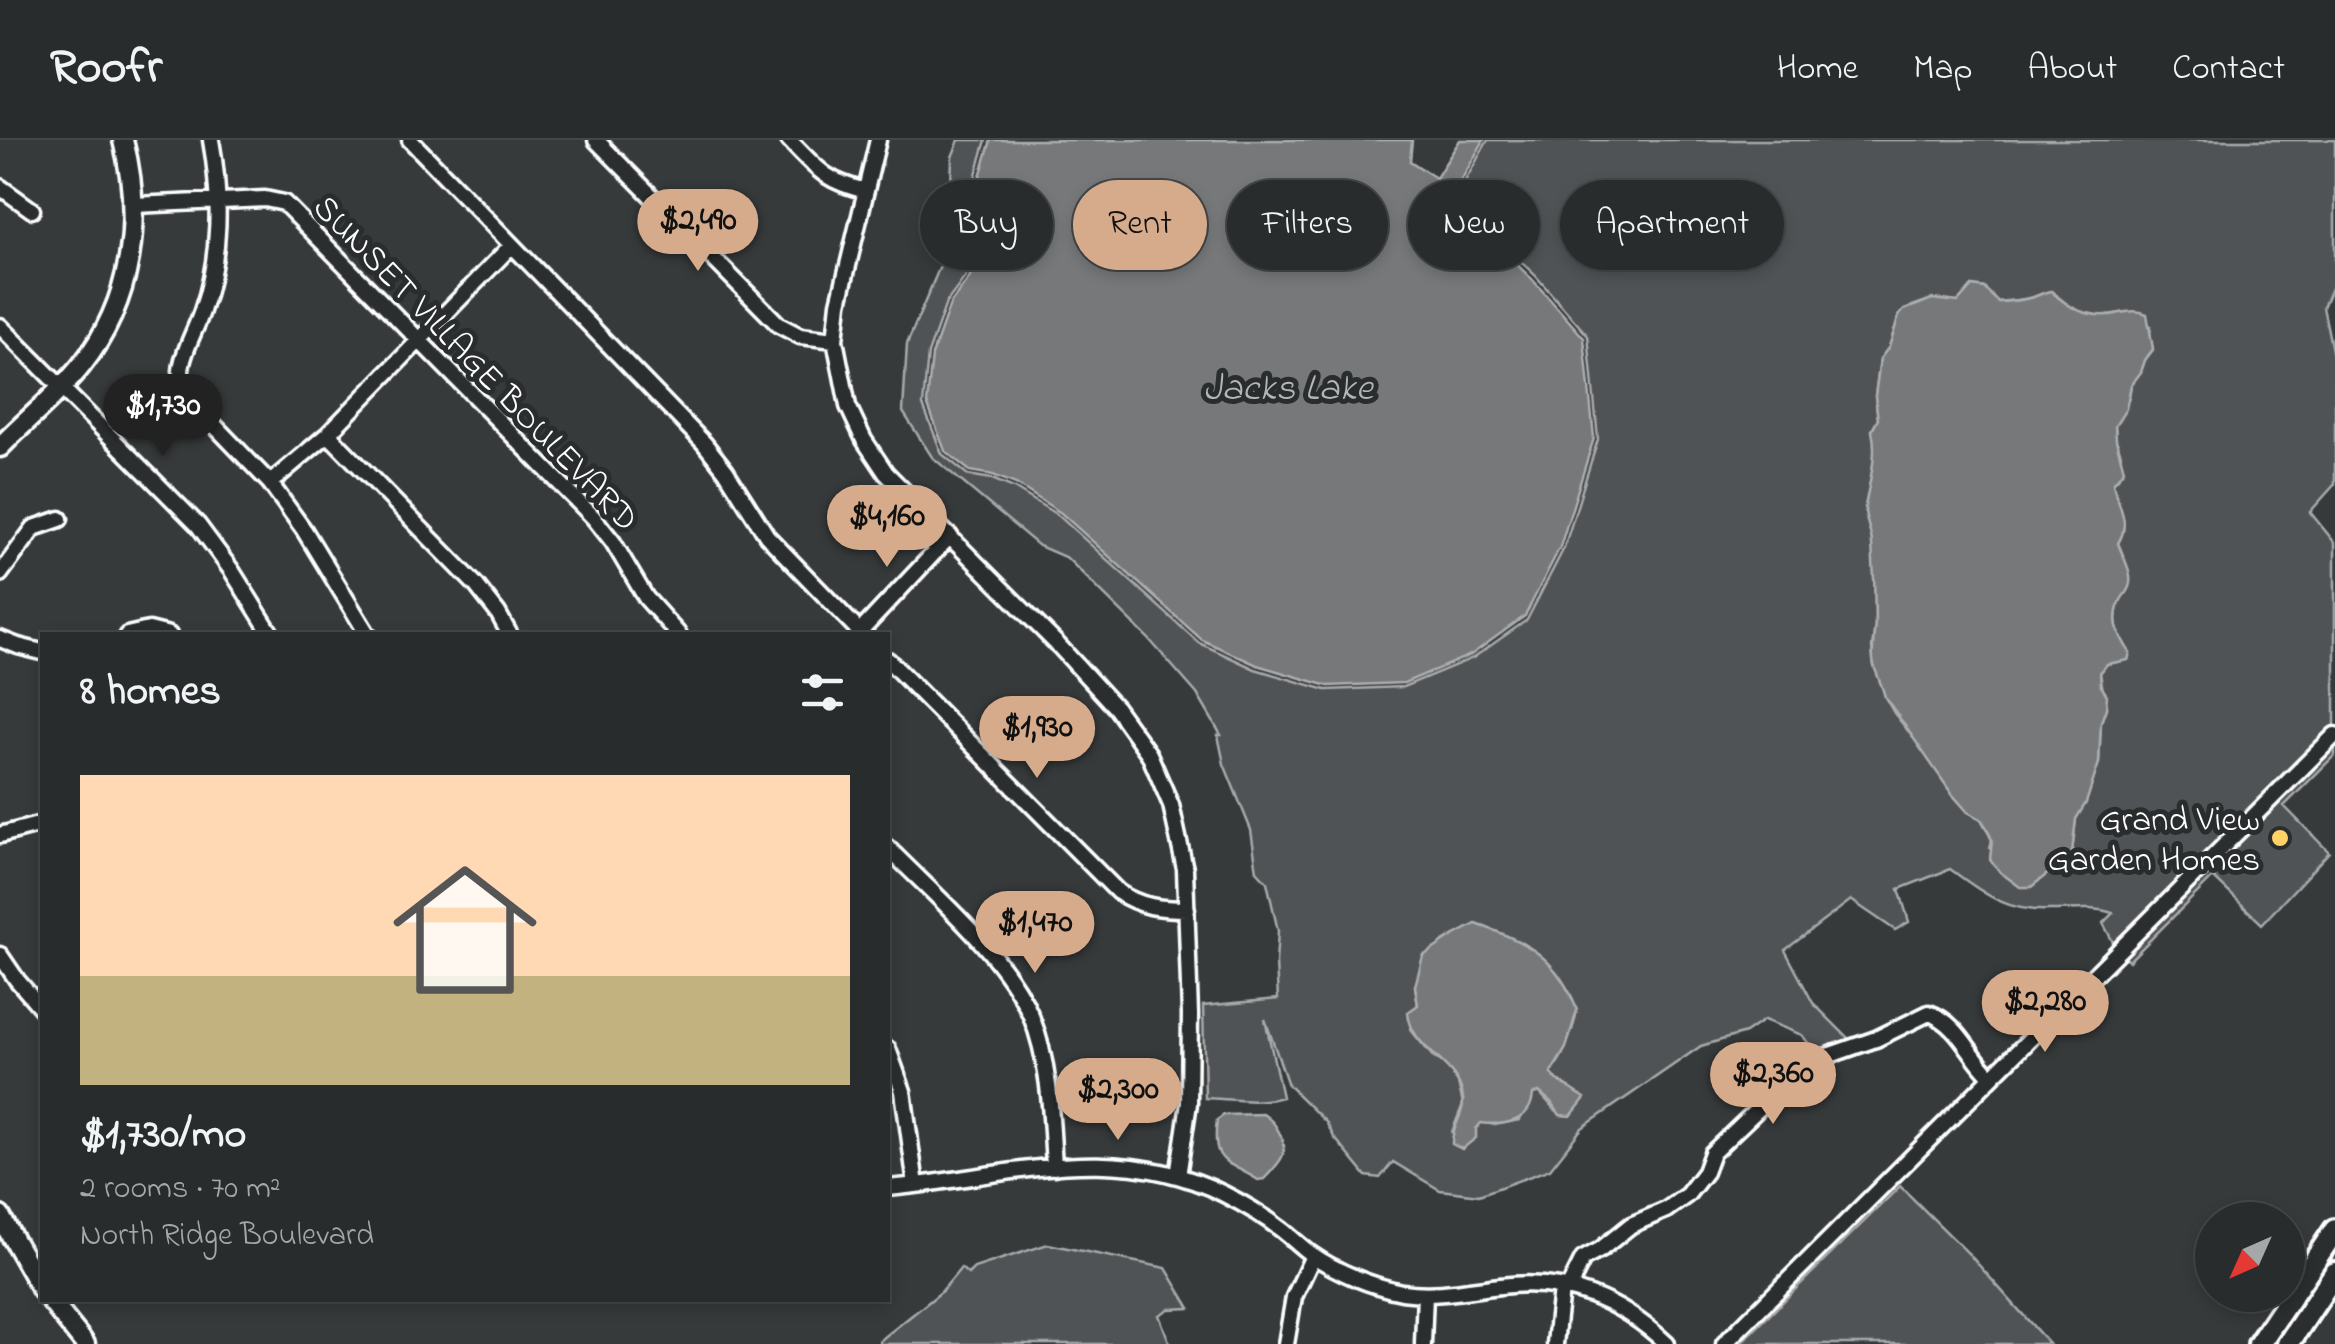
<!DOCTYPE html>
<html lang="en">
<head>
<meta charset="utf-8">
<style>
	body { margin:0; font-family:"Indie Flower",sans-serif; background:#353838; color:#f1f3f6; height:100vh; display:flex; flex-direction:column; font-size:38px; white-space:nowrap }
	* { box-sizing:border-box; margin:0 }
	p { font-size:32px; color:#a5a7a9 }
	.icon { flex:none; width:55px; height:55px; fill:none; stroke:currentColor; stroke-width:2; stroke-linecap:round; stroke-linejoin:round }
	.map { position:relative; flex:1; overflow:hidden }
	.side { position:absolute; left:40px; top:492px; width:850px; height:670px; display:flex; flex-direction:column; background:#292c2c; border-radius:0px; box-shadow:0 5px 15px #0003,0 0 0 2px #454848 }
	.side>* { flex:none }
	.banner { position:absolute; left:920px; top:40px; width:950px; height:90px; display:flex; gap:20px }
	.needle { width:65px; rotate:225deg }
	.tools { position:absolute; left:2195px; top:1062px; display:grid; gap:20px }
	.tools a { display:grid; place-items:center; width:110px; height:110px; border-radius:50%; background:#292c2c; box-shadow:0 5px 15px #0003,0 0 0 2px #454848; font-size:50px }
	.price { position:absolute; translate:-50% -85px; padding:0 22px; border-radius:35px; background:#d6ab8b; color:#111; font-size:32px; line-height:65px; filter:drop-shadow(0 2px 5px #0008) }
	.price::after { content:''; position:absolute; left:50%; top:60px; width:30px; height:22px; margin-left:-15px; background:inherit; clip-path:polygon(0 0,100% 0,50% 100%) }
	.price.on { background:#222; color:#fff }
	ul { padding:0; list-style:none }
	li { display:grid; align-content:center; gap:20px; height:530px; padding:0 40px }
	li span { display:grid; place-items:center; height:310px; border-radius:0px; color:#555 }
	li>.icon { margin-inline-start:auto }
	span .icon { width:180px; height:180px; fill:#fffc; stroke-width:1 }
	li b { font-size:42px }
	h2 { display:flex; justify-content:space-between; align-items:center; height:120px; padding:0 40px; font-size:42px }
	.pill { padding:0 35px; border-radius:45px; background:#292c2c; box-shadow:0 5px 15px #0003,0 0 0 2px #454848; font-size:35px; line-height:90px }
	.pill.on { background:#d6ab8b; color:#111 }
	header { display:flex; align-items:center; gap:60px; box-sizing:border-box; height:140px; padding:0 50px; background:#292c2c; border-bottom:2px solid #454848 }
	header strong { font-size:48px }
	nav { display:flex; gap:55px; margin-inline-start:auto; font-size:35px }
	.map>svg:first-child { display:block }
	.green { fill:#505354; stroke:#a8a9aa; stroke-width:2.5; fill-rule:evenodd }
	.water { fill:#767879; stroke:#adaeaf; stroke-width:2.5 }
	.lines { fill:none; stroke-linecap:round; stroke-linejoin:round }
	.minor-casing { stroke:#fff; stroke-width:21 }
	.major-casing { stroke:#fff; stroke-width:25 }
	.highway-casing { stroke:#fff; stroke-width:28 }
	.minor { stroke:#2a2d2e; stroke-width:14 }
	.major { stroke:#2a2d2e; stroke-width:18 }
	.highway { stroke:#2a2d2e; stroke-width:20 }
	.poi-dot { fill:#ffd166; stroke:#2a2d2e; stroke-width:4 }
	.labels { text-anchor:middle; stroke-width:10; stroke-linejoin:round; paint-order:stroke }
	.street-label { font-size:35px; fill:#fff; stroke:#2a2d2e }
	.poi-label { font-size:35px; fill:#fff; stroke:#2a2d2e; text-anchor:end }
	.water-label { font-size:38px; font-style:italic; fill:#b4b5b5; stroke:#2a2d2e }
</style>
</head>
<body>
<header>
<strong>Roofr</strong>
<nav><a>Home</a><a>Map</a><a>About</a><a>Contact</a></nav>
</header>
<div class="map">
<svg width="2335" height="1204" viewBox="0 0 2335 1204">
	<rect width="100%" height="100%" fill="#373a3b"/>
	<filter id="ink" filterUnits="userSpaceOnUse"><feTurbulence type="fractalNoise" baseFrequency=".01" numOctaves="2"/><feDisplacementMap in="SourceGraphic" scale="20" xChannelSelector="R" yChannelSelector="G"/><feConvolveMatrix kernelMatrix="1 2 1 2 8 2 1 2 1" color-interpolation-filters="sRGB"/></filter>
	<g filter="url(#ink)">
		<path class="green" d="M959,0H986L970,55L973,111L966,136L946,163L928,214L923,265L942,314L968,335L992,339L1014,348L1059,376L1199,503L1255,529L1326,550L1403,547L1473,518L1527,480L1564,408L1598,299L1588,196L1535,135L1455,59L1488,0H2335V139L2323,167L2335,225V344L2310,372L2335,403V588L2224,700L2115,806L2103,783L2113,773C2091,766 2073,770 2050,770C2006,772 1984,754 1950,729L1899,749L1909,782L1895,790L1851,760L1785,810L1813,863L1852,902L1823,922L1802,895L1764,880L1745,893L1701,906L1582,988L1550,1029L1479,1055L1440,1050L1393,1022L1380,1038L1366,1036L1334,997L1326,982L1288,945L1265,879L1282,957C1258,964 1231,959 1205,958L1203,866L1278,859L1276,823L1278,791L1267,742L1257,731L1251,690L1224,624L1218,595H1221L1197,554L1148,498L1067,418L1039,406L932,317L903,272L907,204L949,105L952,17ZM1972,146L1984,148L1998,162C2006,161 2022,160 2029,158C2037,157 2042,152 2051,151L2074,170L2101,176L2126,172L2151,186L2150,196L2153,210L2145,220L2141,232L2131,245L2129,258L2115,285L2116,300L2121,314L2119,337L2113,343C2117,363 2131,383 2118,403C2122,413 2128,424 2128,435C2129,444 2126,451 2122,458C2110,479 2118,494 2130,513L2128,520L2107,524L2100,533L2106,568L2101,582L2099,623L2076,679L2072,712L2031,747L1990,708L1992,700L1981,679L1968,672L1952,654L1921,607L1894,573L1885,557L1882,543L1874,527L1872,508L1875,486V430L1872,400L1865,367L1869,354L1874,319L1875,302L1872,290L1878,279L1875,256L1880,219L1889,207L1899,176L1912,166L1932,159L1958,162ZM1476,784C1514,798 1544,809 1565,845C1571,854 1577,864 1576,874C1575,884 1565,911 1560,919C1557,924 1553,928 1551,933L1556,939L1569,947L1555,970L1539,952L1533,954L1520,980L1495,985L1481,982L1476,989L1452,992L1463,964L1458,943L1445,923L1434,918L1411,890L1413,870L1418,866L1415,846L1421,832L1441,803Z
			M2335,601V615L2284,666L2329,712L2262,784L2213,737L2129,821L2121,813Z
			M1900,1046L1969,1114L2049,1204H1740Z
			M1048,1104L1166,1128L1190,1168L1169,1169L1159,1175L1170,1204H878L882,1199L941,1152L961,1128L968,1134L974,1128Z"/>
		<path class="water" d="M991,0H1412L1410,21L1436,38L1460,0H1484L1450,60L1532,139L1584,198L1594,298L1560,407L1525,476L1471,515L1404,543L1328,546L1257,525L1202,500L1061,373L1016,344L993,335L970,331L945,311L927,263L932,215L950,164L970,137L977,111L974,56Z
			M1972,146L1984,148L1998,162C2005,162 2023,160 2029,158C2037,157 2043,152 2051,151C2070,169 2089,179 2116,174C2127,172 2136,169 2147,174L2153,209L2145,220L2141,232L2131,245L2126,269L2115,286L2116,300L2124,330L2113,343C2117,365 2132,381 2118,403C2122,415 2132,431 2130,443C2129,450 2126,453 2122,458C2110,479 2118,494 2130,513L2128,520L2107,524L2100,533L2101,546L2107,555L2106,568L2101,582L2099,623L2086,663L2076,679L2072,712L2062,730L2050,732L2031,747H2020L2000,732L1990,719L1992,700L1987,688L1981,679L1968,672L1952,654L1885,557C1882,544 1875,533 1873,520C1872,507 1874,495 1875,482C1875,456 1874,430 1872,404C1872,392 1864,379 1865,367C1869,342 1878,316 1872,291L1878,279L1875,256L1880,219L1889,207L1899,176L1904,170L1932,159L1958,162Z
			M1476,784C1527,801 1557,817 1577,870L1566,908L1551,933L1556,939L1585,958L1571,976L1560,975L1551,962L1539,952L1533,954C1531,982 1504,986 1481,983L1476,989V998L1462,1009L1452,1004C1451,988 1465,973 1463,958C1459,920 1411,912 1408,872L1418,865L1415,846L1423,816L1453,796Z
			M1263,974C1272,980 1275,984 1280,994C1291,1014 1278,1024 1264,1039L1258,1040C1226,1020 1211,1024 1217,980L1224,975Z"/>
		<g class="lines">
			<defs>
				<path id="minor" d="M211,0C221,55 221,117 202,171C193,199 168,232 189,259L270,343L304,390L368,495
					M410,0L704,303L726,331L767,396L863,495
					M596,0L779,185L800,196L835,200
					M789,0C818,30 825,41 866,51
					M878,0L839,163L835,200L848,266L864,300L886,333L1059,506L1116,568L1149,614L1171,665L1185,729L1190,875L1189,963L1178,1036
					M0,47L32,70
					M134,65L265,59L284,63L593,377L613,402L646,458L679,495
					M0,186L198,385L232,431L272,495
					M328,294L476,445L498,473L510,495
					M270,343L328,294L512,105
					M0,434L34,388L60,379
					M127,495L149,490L169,495
					M857,495L950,396
					M0,499L18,506L42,512
					M888,520L1118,752C1141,767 1160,769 1187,769
					M0,695L42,684
					M888,708C935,756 1005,814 1031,876C1050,923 1051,976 1054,1027
					M0,815L17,840L42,869
					M888,909L903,951L916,1045
					M888,1048C1004,1038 1111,998 1224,1054C1244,1064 1264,1076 1282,1090C1292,1098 1301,1107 1311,1114C1337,1132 1371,1146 1402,1152C1436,1157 1467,1150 1500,1146C1567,1138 1619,1159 1667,1204
					M1568,1149L1583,1119L1600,1110L1631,1085L1666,1070L1687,1055L1705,1032L1712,1013L1801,928L1813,921L1876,899L1929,873C1960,884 1969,916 1992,937
					M1286,1204L1294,1157L1313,1116
					M1423,1204L1425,1154
					M1555,1204L1561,1149
					M1724,1204L2335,595"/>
				<path id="major" d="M0,307C26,280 58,255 81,226C133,161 143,78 123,0
					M0,1076L42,1150
					M50,1160L85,1204"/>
				<path id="highway" d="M2259,1204L2335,1090
					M2288,1204L2335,1133"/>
			</defs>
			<use href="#minor" class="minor-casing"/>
			<use href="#major" class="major-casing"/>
			<use href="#highway" class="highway-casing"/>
			<use href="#minor" class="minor"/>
			<use href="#major" class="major"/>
			<use href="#highway" class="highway"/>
		</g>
	</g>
	<circle class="poi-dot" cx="2280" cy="698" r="10"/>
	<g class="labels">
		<g class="street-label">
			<text transform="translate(477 222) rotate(46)" y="12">SUNSET VILLAGE BOULEVARD</text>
		</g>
		<g class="poi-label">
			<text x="2260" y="690">Grand View<tspan x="2260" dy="40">Garden Homes</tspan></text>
		</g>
		<g class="water-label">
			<text x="1288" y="259">Jacks Lake</text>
		</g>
	</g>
</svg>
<div class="tools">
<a><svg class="needle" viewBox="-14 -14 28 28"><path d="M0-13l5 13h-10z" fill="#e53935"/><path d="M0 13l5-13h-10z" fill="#a5a7a9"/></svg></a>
</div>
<b class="price" style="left:698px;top:134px">$2,490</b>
<b class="price on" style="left:163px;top:319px">$1,730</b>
<b class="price" style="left:887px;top:430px">$4,160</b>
<b class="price" style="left:1037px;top:641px">$1,930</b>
<b class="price" style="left:1035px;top:836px">$1,470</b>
<b class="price" style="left:2045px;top:915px">$2,280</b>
<b class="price" style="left:1773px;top:987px">$2,360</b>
<b class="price" style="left:1118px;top:1003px">$2,300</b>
<div class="banner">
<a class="pill">Buy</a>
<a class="pill on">Rent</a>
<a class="pill">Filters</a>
<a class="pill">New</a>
<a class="pill">Apartment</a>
</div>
<section class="side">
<h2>8 homes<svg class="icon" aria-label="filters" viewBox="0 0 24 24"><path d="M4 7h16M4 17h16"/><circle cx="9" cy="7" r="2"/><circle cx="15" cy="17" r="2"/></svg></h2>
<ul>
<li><span style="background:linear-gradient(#ffd9b3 65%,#c2b280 0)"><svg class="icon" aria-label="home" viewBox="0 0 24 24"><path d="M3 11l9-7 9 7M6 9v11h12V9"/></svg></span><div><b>$1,730/mo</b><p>2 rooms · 70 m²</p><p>North Ridge Boulevard</p></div></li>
</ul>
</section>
</div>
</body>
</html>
